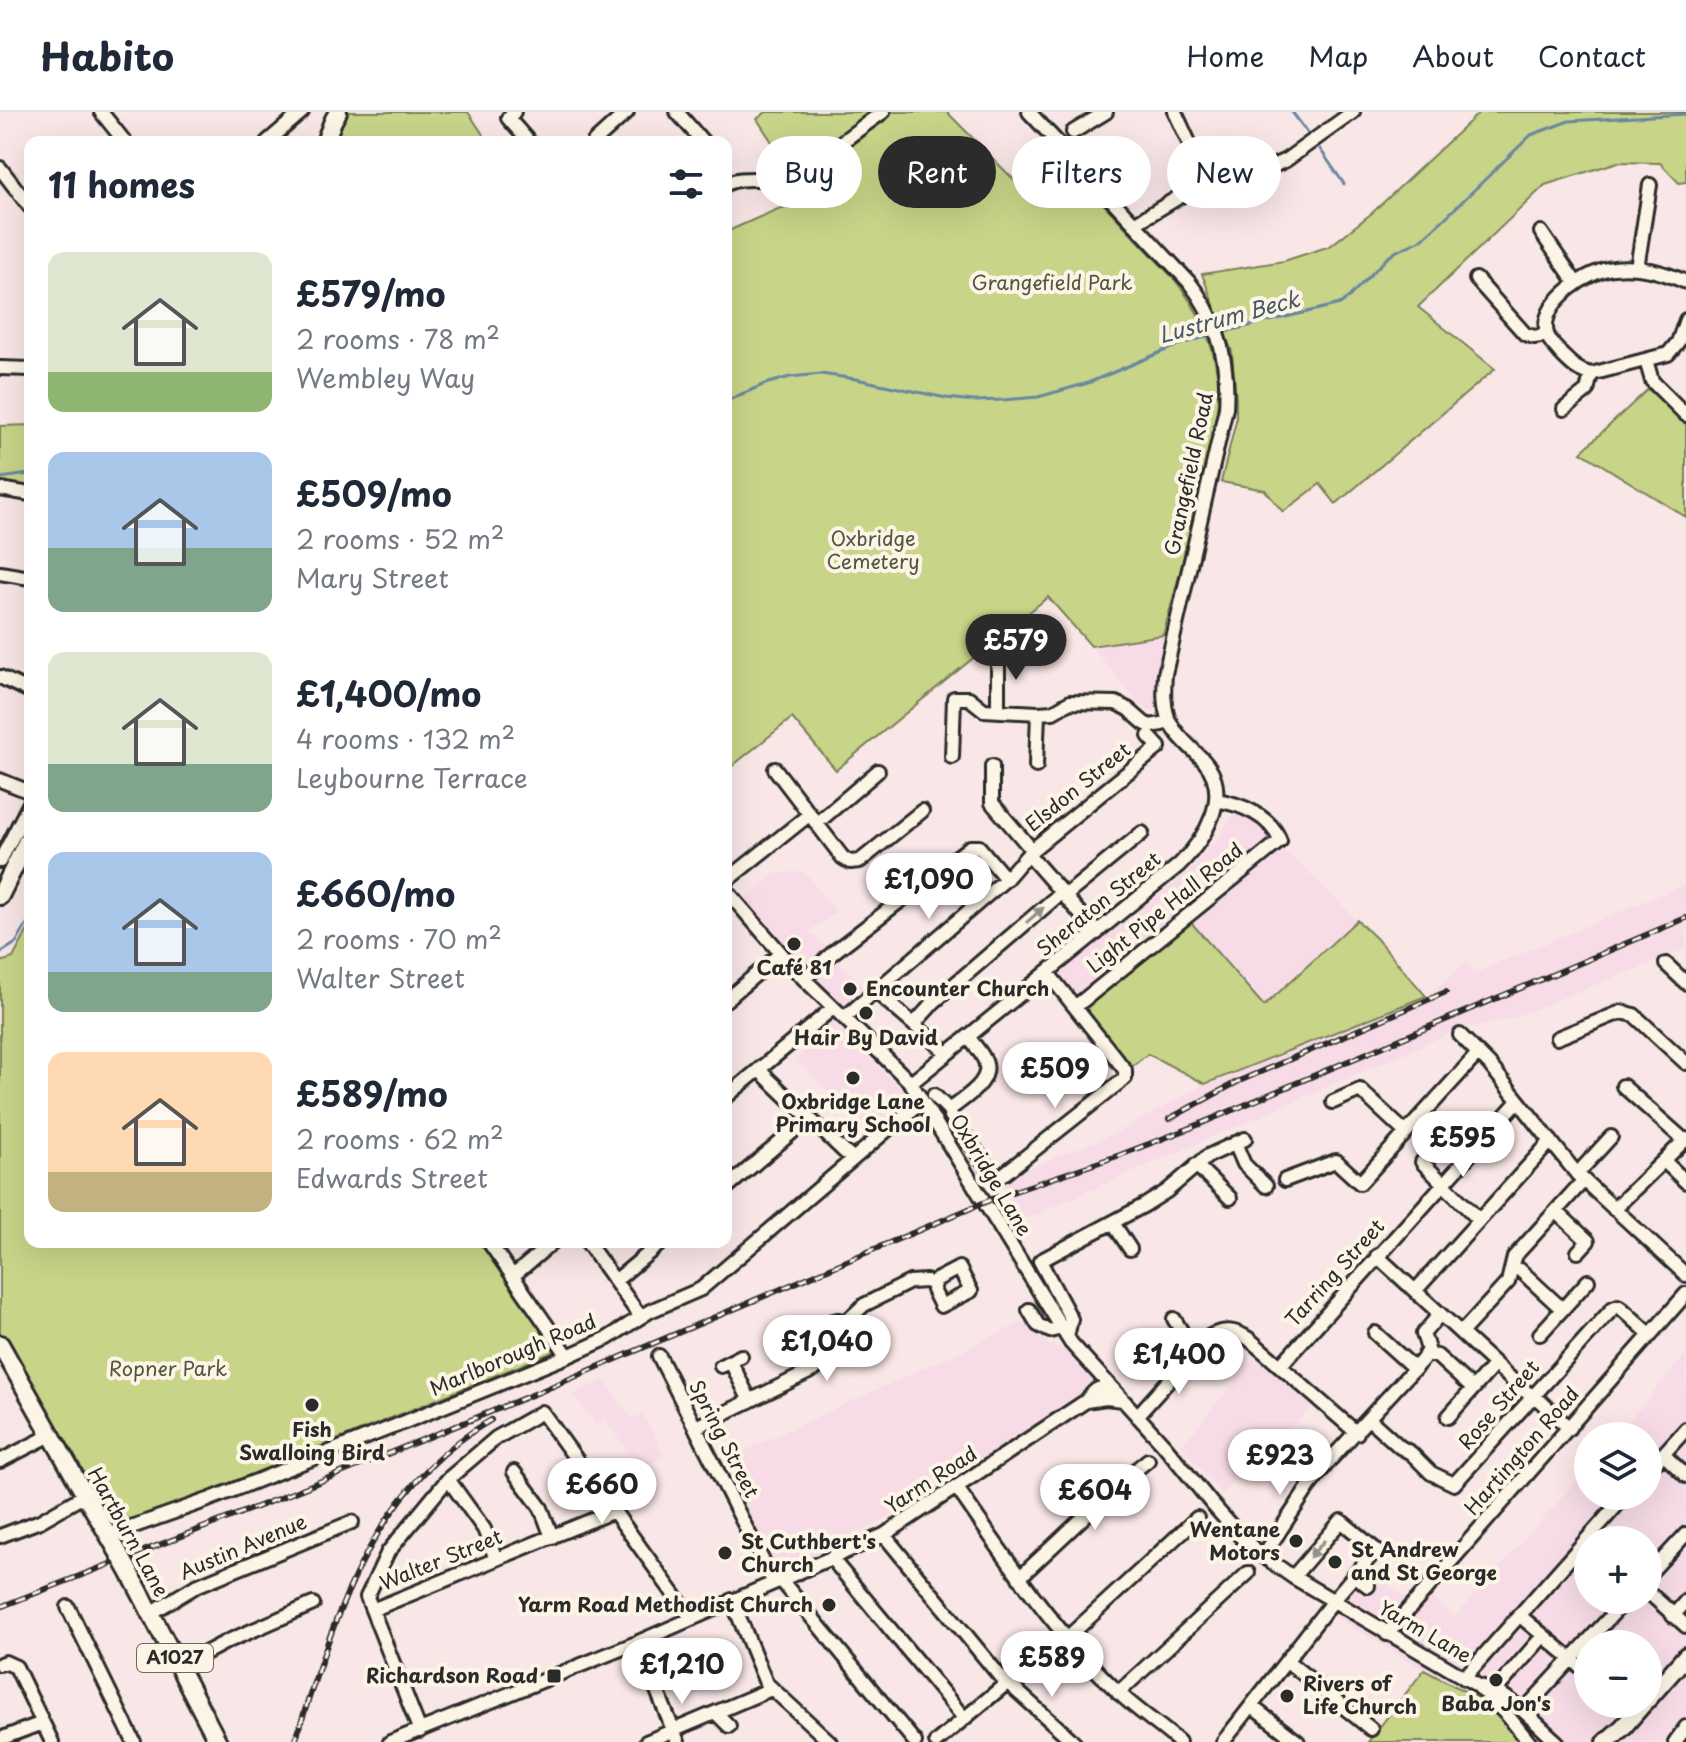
<!DOCTYPE html>
<html lang="en">
<head>
<meta charset="utf-8">
<style>
	body { margin:0; font-family:"Playpen Sans",sans-serif; background:#f2f2f3; color:#1f2937; height:100vh; display:flex; flex-direction:column; font-size:30px; white-space:nowrap }
	* { box-sizing:border-box; margin:0 }
	p { font-size:26px; color:#747a83 }
	.icon { flex:none; width:44px; height:44px; fill:none; stroke:currentColor; stroke-width:2; stroke-linecap:round; stroke-linejoin:round }
	.map { position:relative; flex:1; overflow:hidden }
	.details { position:absolute; left:24px; top:24px; width:708px; height:1112px; display:flex; flex-direction:column; background:#fff; border-radius:16px; box-shadow:0 8px 32px #0002 }
	.details>* { flex:none }
	.guide { position:absolute; left:756px; top:24px; width:760px; height:72px; display:flex; gap:16px }
	.tools { position:absolute; left:1574px; top:1310px; display:grid; gap:16px }
	.tools a { display:grid; place-items:center; width:88px; height:88px; border-radius:50%; background:#fff; box-shadow:0 8px 32px #0002; font-size:40px }
	.price { position:absolute; translate:-50% -68px; padding:0 18px; border-radius:28px; background:#fff; color:#222; font-size:26px; line-height:52px; filter:drop-shadow(0 2px 4px #0008) }
	.price::after { content:''; position:absolute; left:50%; top:48px; width:24px; height:18px; margin-left:-12px; background:inherit; clip-path:polygon(0 0,100% 0,50% 100%) }
	.price.selected { background:#2b2b2b; color:#fff }
	ul { padding:0; list-style:none }
	li { display:flex; align-items:center; gap:24px; height:200px; padding:0 24px }
	li span { display:grid; place-items:center; flex:none; width:224px; height:160px; border-radius:16px; color:#555 }
	li>.icon { margin-inline-start:auto }
	span .icon { width:96px; height:96px; fill:#fffc; stroke-width:1 }
	li b { font-size:34px }
	h2 { display:flex; justify-content:space-between; align-items:center; height:96px; padding:0 24px; font-size:34px }
	.tag { padding:0 28px; border-radius:36px; background:#fff; box-shadow:0 8px 32px #0002; font-size:28px; line-height:72px }
	.tag.selected { background:#2b2b2b; color:#fff }
	header { display:flex; align-items:center; gap:48px; box-sizing:border-box; height:112px; padding:0 40px; background:#fff; border-bottom:2px solid #e0e1e3 }
	header strong { font-size:38px }
	nav { display:flex; gap:44px; margin-inline-start:auto; font-size:28px }
	.map>svg:first-child { display:block }
	.built { fill:#f7dce7; fill-rule:evenodd }
	.green { fill:#c8d488; stroke:#7a805a; stroke-width:2 }
	.lines { fill:none; stroke-linecap:round; stroke-linejoin:round }
	.stream { stroke:#6987a1; stroke-width:3 }
	.minor-casing { stroke:#2b2b2b; stroke-width:18 }
	.major-casing { stroke:#2b2b2b; stroke-width:22 }
	.minor { stroke:#fcf5e5; stroke-width:12 }
	.major { stroke:#fcf5e5; stroke-width:16 }
	.rail-casing { stroke:#2b2b2b; stroke-width:6 }
	.rail { stroke:#fcf5e5; stroke-width:3; stroke-dasharray:9; stroke-linecap:butt }
	.major-bridge-casing { stroke:#2b2b2b; stroke-width:22; stroke-linecap:butt }
	.major-bridge { stroke:#fcf5e5; stroke-width:16 }
	.oneway { fill:#949088 }
	.poi-dot { fill:#2b2b2b; stroke:#fcf5e5; stroke-width:3 }
	.labels { text-anchor:middle; stroke-width:8; stroke-linejoin:round; paint-order:stroke }
	.shield { fill:#fcf5e5; stroke:#6a6863; stroke-width:2 }
	.shield-label { font-size:18px; font-weight:bold; fill:#2b2b2b }
	.park-label { font-size:20px; fill:#525542; stroke:#fcf5e5 }
	.street-label { font-size:20px; fill:#2b2b2b; stroke:#fcf5e5 }
	.poi-label { font-size:20px; font-weight:bold; fill:#2b2b2b; stroke:#fcf5e5 }
	.water-label { font-size:22px; font-style:italic; fill:#4a5966; stroke:#fcf5e5 }
</style>
</head>
<body>
<header>
<strong>Habito</strong>
<nav><a>Home</a><a>Map</a><a>About</a><a>Contact</a></nav>
</header>
<div class="map">
<svg width="1686" height="1630" viewBox="0 0 1686 1630">
	<rect width="100%" height="100%" fill="#f9e6e6"/>
	<filter id="ink" filterUnits="userSpaceOnUse"><feTurbulence type="fractalNoise" baseFrequency=".0125" numOctaves="2"/><feDisplacementMap in="SourceGraphic" scale="16" xChannelSelector="R" yChannelSelector="G"/><feConvolveMatrix kernelMatrix="1 2 1 2 8 2 1 2 1" color-interpolation-filters="sRGB"/></filter>
	<g filter="url(#ink)">
		<path class="built" d="M1163,523L1155,599L1145,597L1137,590L1091,534Z
			M1250,703L1274,728L1074,889L1056,862L1187,761L1216,728L1233,704Z
			M1275,739L1286,740L1297,749L1357,808L1264,894L1188,807Z
			M804,759L836,800L810,819L866,878L846,898L743,788L775,762Z
			M1686,772V837L1507,908L1462,916L1020,1109L1000,1068L1114,1022L1205,972L1426,884L1453,863L1466,849L1475,861Z
			M832,910L909,984L873,1022L796,948Z
			M1028,1208L1049,1233L1074,1239L1096,1275L1072,1293L881,1409L775,1462L718,1351Z
			M1686,1242V1630H1520L1499,1597L1424,1558L1327,1500L1360,1463L1373,1474L1380,1466L1416,1496L1429,1483L1455,1505L1588,1356V1384H1648V1324H1616ZM1588,1428H1648V1488H1588ZM1588,1532H1648V1592H1588Z
			M1256,1244L1313,1293L1282,1326L1275,1321L1222,1382L1182,1333Z
			M605,1268L631,1306L643,1302L664,1344L641,1357L604,1307L596,1313L573,1282Z"/>
		<path class="green" d="M338,0H468L488,30H325Z
			M766,0H947L1022,76L1058,44L1175,168C1196,194 1212,226 1217,261C1222,289 1212,324 1206,351C1194,409 1179,466 1163,523L1091,534L1048,485L836,658L792,606L726,659V120L778,97L803,91C800,67 794,52 781,31L772,30L757,7Z
			M1480,0H1686V70L1679,71L1660,51L1618,50L1545,73L1418,195L1495,257L1336,392L1320,372L1283,400L1265,378L1221,370L1236,309V287L1232,240L1202,162L1284,149L1330,134L1372,101Z
			M1648,277L1686,312V405L1581,340Z
			M30,313V375L0,370V314Z
			M1188,807L1264,894L1357,808L1376,826L1426,884L1205,972L1148,942L1131,955L1084,898Z
			M30,814V1130H480L558,1238L128,1413L107,1409L0,1222V850L13,846Z
			M1424,1558L1499,1597L1520,1630H1368Z"/>
		<g class="lines">
			<path class="stream" d="M1292,0L1308,21
				M1320,37L1344,72
				M1220,221L1340,192L1348,186L1387,146L1397,139L1421,128L1444,107L1531,23L1569,9L1686,2
				M726,289L765,272L790,265L821,262L856,267L946,286L974,289L1003,288L1038,285L1088,271L1178,233L1212,223
				M0,366L30,362
				M0,841L16,831L30,807"/>
			<defs>
				<path id="minor" d="M101,0L125,30
					M514,0L508,6L529,30
					M677,0L703,30
					M1175,0L1208,72
					M1073,20L1106,0
					M267,30L302,0
					M594,30L627,0
					M0,56L30,95
					M726,72C742,63 763,70 781,65C811,57 856,18 883,0
					M1134,112L1184,82L1220,68L1256,62L1286,48L1353,0
					M1541,120L1576,171
					M1637,156L1650,73
					M1476,167L1525,222L1534,225L1547,223
					M1686,170C1663,160 1640,153 1614,156C1589,158 1544,188 1546,216C1546,227 1555,234 1561,242C1570,251 1577,259 1591,262L1668,242L1678,230L1686,208
					M1646,248L1652,269L1686,303
					M0,256L30,257
					M1564,297L1587,279L1591,262
					M0,377L30,382
					M0,461L30,466
					M0,565L30,579
					M998,599V541
					M952,645L954,586H969L984,598L1038,601L1053,600L1070,590L1116,591L1128,597L1144,611L1150,614L1162,612L1169,608
					M992,654V691L1032,738
					M1036,654L1038,601
					M775,657L843,746L850,750L860,749L922,699
					M0,668L30,680
					M817,711L878,659
					M1028,742L1097,821
					M1023,748L1032,738L1159,635L1149,624
					M0,749L30,691
					M726,769L810,702
					M726,778L797,860L911,971L1071,1231L1164,1333L1212,1392L1243,1427L1263,1444L1293,1465L1477,1573L1508,1604L1529,1630
					M1065,784L1142,721
					M1666,852L1686,871
					M804,867L835,839L970,735H979L1006,767
					M875,879L947,941
					M726,888L780,842
					M1075,895L1280,729C1271,704 1241,692 1216,688
					M844,906L1006,767L1018,753
					M915,911L934,890L1062,780
					M1460,923L1489,952L1577,1062L1686,1163
					M1557,926L1621,900L1634,903L1686,951
					M759,958L852,1047
					M911,971L1179,753C1205,727 1233,683 1204,649C1192,636 1174,622 1168,606C1163,591 1164,577 1165,562L1226,296C1229,250 1218,207 1189,170L1029,0
					M1623,974L1685,1029
					M934,983L949,998L951,1004L993,1063H1001L1005,1061L1125,966V958L1047,860
					M726,985L833,896
					M1333,990L1360,978L1406,1021
					M949,998C965,985 997,968 983,945C979,938 973,931 968,925
					M1235,1031L1244,1052L1266,1074
					M1664,1049L1686,1070
					M1422,1050L1479,1108
					M1196,1053L1230,1086
					M1577,1062L1611,1025
					M1285,1068L1336,1049L1360,1071L1474,946L1479,943
					M726,1076L809,1006
					M1614,1097L1686,1027
					M1556,1099L1588,1129L1578,1140
					M1113,1111L1130,1137
					M489,1130L568,1244
					M587,1130L640,1204
					M1377,1144L1522,1277L1540,1289L1569,1316
					M959,1156L971,1179L941,1194L933,1178L936,1168Z
					M1512,1156L1520,1158L1562,1197
					M513,1164L553,1130
					M615,1169L662,1130
					M1415,1179L1551,1029
					M1029,1198L1038,1213L1050,1219L1061,1216
					M1174,1207L1194,1240
					M838,1208C898,1217 835,1266 814,1238C810,1232 810,1228 811,1220L819,1213Z
					M1375,1221L1415,1257
					M1461,1221L1508,1170L1514,1145L1584,1068
					M1540,1222L1588,1169
					M1067,1225L1071,1207L1040,1149L1145,1093L1167,1079L1208,1044L1245,1027
					M1426,1242L1437,1244L1473,1277
					M659,1244L774,1471
					M731,1250L750,1289
					M721,1254L741,1244
					M1280,1254L1518,989
					M1086,1289L1106,1286L1123,1288
					M1137,1304L1208,1225C1224,1216 1235,1218 1249,1227L1357,1321
					M1448,1305L1495,1252
					M1369,1307L1400,1335L1411,1341L1431,1361L1454,1372L1613,1196L1618,1194L1621,1196L1651,1223
					M696,1315L815,1257L827,1247L836,1235L847,1209L864,1193L910,1170L926,1169L934,1173
					M1663,1342L1686,1364
					M0,1349L51,1323
					M1648,1359L1686,1317
					M514,1360L541,1396L552,1425
					M448,1367L484,1417L496,1447
					M957,1376C1006,1447 1054,1519 1117,1579C1136,1598 1159,1612 1179,1630
					M109,1423L208,1388L395,1314L568,1244L608,1226L650,1199L701,1177L900,1007L916,995L925,993
					M884,1423L998,1562L1074,1630
					M0,1424L40,1409L85,1383
					M1263,1444L1310,1373L1330,1348L1423,1247L1428,1237L1423,1222L1440,1202
					M832,1447L964,1606
					M1354,1463L1368,1474
					M1648,1463L1686,1422
					M1019,1466L1122,1369L1148,1348
					M781,1468L915,1630
					M1648,1480L1686,1514
					M732,1488L766,1571L830,1630
					M68,1495L134,1630
					M372,1498L614,1399
					M151,1501L196,1474L352,1410
					M1519,1503L1588,1561
					M1673,1504L1686,1489
					M1387,1522L1686,1182
					M1066,1527L1197,1406
					M1287,1549L1371,1617
					M0,1552L5,1550L16,1555L52,1630
					M179,1555L226,1530L313,1492
					M1464,1566L1625,1384
					M1503,1570L1543,1524
					M654,1571L678,1630
					M1480,1574C1515,1584 1530,1607 1557,1630
					M1118,1581L1248,1461
					M1251,1594L1298,1630
					M1524,1598L1626,1488
					M716,1601L729,1614
					M420,1619L367,1485L388,1440L448,1367L496,1326L542,1300L692,1507
					M0,1627L42,1611
					M390,1630L636,1531L884,1423L1086,1289C1093,1280 1098,1274 1109,1275
					M646,1630L771,1577
					M936,1630L1007,1571
					M1223,1630L1340,1480L1376,1438L1341,1409L1293,1465
					M1675,1630L1686,1615"/>
				<path id="major" d="M325,30L333,9L338,0
					M0,784L30,723
					M0,1232L85,1383L117,1438
					M131,1463L218,1630
					M1648,1587L1686,1544
					M1606,1630L1623,1615L1643,1592"/>
			</defs>
			<use href="#minor" class="minor-casing"/>
			<use href="#major" class="major-casing"/>
			<use href="#minor" class="minor"/>
			<use href="#major" class="major"/>
			<defs>
				<path id="rail" d="M1169,1007L1237,970L1446,880
					M0,1495L282,1385L539,1280L997,1085L1120,1043L1188,1017L1686,806
					M295,1630C334,1507 371,1377 491,1308"/>
			</defs>
			<use href="#rail" class="rail-casing"/>
			<use href="#rail" class="rail"/>
			<defs>
				<path id="major-bridge" d="M117,1438L131,1463"/>
			</defs>
			<use href="#major-bridge" class="major-bridge-casing"/>
			<use href="#major-bridge" class="major-bridge"/>
		</g>
		<defs><path id="oneway-solid" d="M-6-.8H1V-3.2L6.5 0L1 3.2V.8H-6Z" transform="scale(2)"/></defs>
		<g class="oneway">
			<use href="#oneway-solid" transform="translate(1035 803) rotate(-41)"/>
			<use href="#oneway-solid" transform="translate(1317 1437) rotate(131)"/>
		</g>
	</g>
	<g class="poi-dot">
		<circle cx="794" cy="832" r="8"/>
		<circle cx="850" cy="877" r="8"/>
		<circle cx="866" cy="901" r="8"/>
		<circle cx="853" cy="966" r="8"/>
		<circle cx="312" cy="1293" r="8"/>
		<circle cx="1296" cy="1429" r="8"/>
		<circle cx="725" cy="1441" r="8"/>
		<circle cx="1335" cy="1450" r="8"/>
		<circle cx="829" cy="1493" r="8"/>
		<rect x="546" y="1556" width="16" height="16" rx="4"/>
		<circle cx="1496" cy="1568" r="8"/>
		<circle cx="1287" cy="1584" r="8"/>
	</g>
	<g class="labels">
		<rect class="shield" x="137" y="1532" width="76" height="28" rx="6"/>
		<g class="shield-label">
			<text x="175" y="1552">A1027</text>
		</g>
		<g class="park-label">
			<text x="1052" y="178">Grangefield Park</text>
			<text x="873" y="434">Oxbridge<tspan x="873" dy="23">Cemetery</tspan></text>
			<text x="168" y="1264">Ropner Park</text>
		</g>
		<g class="street-label">
			<text transform="translate(1189 362) rotate(-78)" y="7">Grangefield Road</text>
			<text transform="translate(1078 675) rotate(-39)" y="7">Elsdon Street</text>
			<text transform="translate(1099 792) rotate(-39)" y="7">Sheraton Street</text>
			<text transform="translate(1165 796) rotate(-39)" y="7">Light Pipe Hall Road</text>
			<text transform="translate(991 1063) rotate(59)" y="7">Oxbridge Lane</text>
			<text transform="translate(1335 1161) rotate(-48)" y="7">Tarring Street</text>
			<text transform="translate(513 1243) rotate(-23)" y="7">Marlborough Road</text>
			<text transform="translate(1499 1293) rotate(-49)" y="7">Rose Street</text>
			<text transform="translate(724 1327) rotate(63)" y="7">Spring Street</text>
			<text transform="translate(1522 1339) rotate(-49)" y="7">Hartington Road</text>
			<text transform="translate(931 1368) rotate(-33)" y="7">Yarm Road</text>
			<text transform="translate(128 1420) rotate(61)" y="7">Hartburn Lane</text>
			<text transform="translate(243 1435) rotate(-23)" y="7">Austin Avenue</text>
			<text transform="translate(441 1448) rotate(-22)" y="7">Walter Street</text>
			<text transform="translate(1425 1520) rotate(30)" y="7">Yarm Lane</text>
		</g>
		<g class="poi-label">
			<text x="794" y="863">Café 81</text>
			<text x="866" y="884" text-anchor="start">Encounter Church</text>
			<text x="866" y="933">Hair By David</text>
			<text x="853" y="997">Oxbridge Lane<tspan x="853" dy="23">Primary School</tspan></text>
			<text x="312" y="1325">Fish<tspan x="312" dy="23">Swalloing Bird</tspan></text>
			<text x="1280" y="1425" text-anchor="end">Wentane<tspan x="1280" dy="23">Motors</tspan></text>
			<text x="741" y="1437" text-anchor="start">St Cuthbert's<tspan x="741" dy="23">Church</tspan></text>
			<text x="1351" y="1445" text-anchor="start">St Andrew<tspan x="1351" dy="23">and St George</tspan></text>
			<text x="813" y="1500" text-anchor="end">Yarm Road Methodist Church</text>
			<text x="538" y="1571" text-anchor="end">Richardson Road</text>
			<text x="1303" y="1579" text-anchor="start">Rivers of<tspan x="1303" dy="23">Life Church</tspan></text>
			<text x="1496" y="1599">Baba Jon's</text>
		</g>
		<g class="water-label">
			<text transform="translate(1229 205) rotate(-15)" y="8">Lustrum Beck</text>
		</g>
	</g>
</svg>
<div class="tools">
<a><svg class="icon" aria-label="layers" viewBox="0 0 24 24"><path d="M12 4l9 5-9 5-9-5zM3 14l9 5 9-5"/></svg></a>
<a>+</a>
<a>−</a>
</div>
<b class="price selected" style="left:1016px;top:570px">£579</b>
<b class="price" style="left:929px;top:809px">£1,090</b>
<b class="price" style="left:1055px;top:998px">£509</b>
<b class="price" style="left:1463px;top:1067px">£595</b>
<b class="price" style="left:827px;top:1271px">£1,040</b>
<b class="price" style="left:1179px;top:1284px">£1,400</b>
<b class="price" style="left:1280px;top:1385px">£923</b>
<b class="price" style="left:602px;top:1414px">£660</b>
<b class="price" style="left:1095px;top:1420px">£604</b>
<b class="price" style="left:1052px;top:1587px">£589</b>
<b class="price" style="left:682px;top:1594px">£1,210</b>
<div class="guide">
<a class="tag">Buy</a>
<a class="tag selected">Rent</a>
<a class="tag">Filters</a>
<a class="tag">New</a>
</div>
<section class="details">
<h2>11 homes<svg class="icon" aria-label="filters" viewBox="0 0 24 24"><path d="M4 7h16M4 17h16"/><circle cx="9" cy="7" r="2"/><circle cx="15" cy="17" r="2"/></svg></h2>
<ul>
<li><span style="background:linear-gradient(#dfe7d0 75%,#8fb573 0)"><svg class="icon" aria-label="home" viewBox="0 0 24 24"><path d="M3 11l9-7 9 7M6 9v11h12V9"/></svg></span><div><b>£579/mo</b><p>2 rooms · 78 m²</p><p>Wembley Way</p></div></li>
<li><span style="background:linear-gradient(#a9c7e8 60%,#7fa58c 0)"><svg class="icon" aria-label="home" viewBox="0 0 24 24"><path d="M3 11l9-7 9 7M6 9v11h12V9"/></svg></span><div><b>£509/mo</b><p>2 rooms · 52 m²</p><p>Mary Street</p></div></li>
<li><span style="background:linear-gradient(#dfe7d0 70%,#7fa58c 0)"><svg class="icon" aria-label="home" viewBox="0 0 24 24"><path d="M3 11l9-7 9 7M6 9v11h12V9"/></svg></span><div><b>£1,400/mo</b><p>4 rooms · 132 m²</p><p>Leybourne Terrace</p></div></li>
<li><span style="background:linear-gradient(#a9c7e8 75%,#7fa58c 0)"><svg class="icon" aria-label="home" viewBox="0 0 24 24"><path d="M3 11l9-7 9 7M6 9v11h12V9"/></svg></span><div><b>£660/mo</b><p>2 rooms · 70 m²</p><p>Walter Street</p></div></li>
<li><span style="background:linear-gradient(#ffd9b3 75%,#c2b280 0)"><svg class="icon" aria-label="home" viewBox="0 0 24 24"><path d="M3 11l9-7 9 7M6 9v11h12V9"/></svg></span><div><b>£589/mo</b><p>2 rooms · 62 m²</p><p>Edwards Street</p></div></li>
</ul>
</section>
</div>
</body>
</html>
